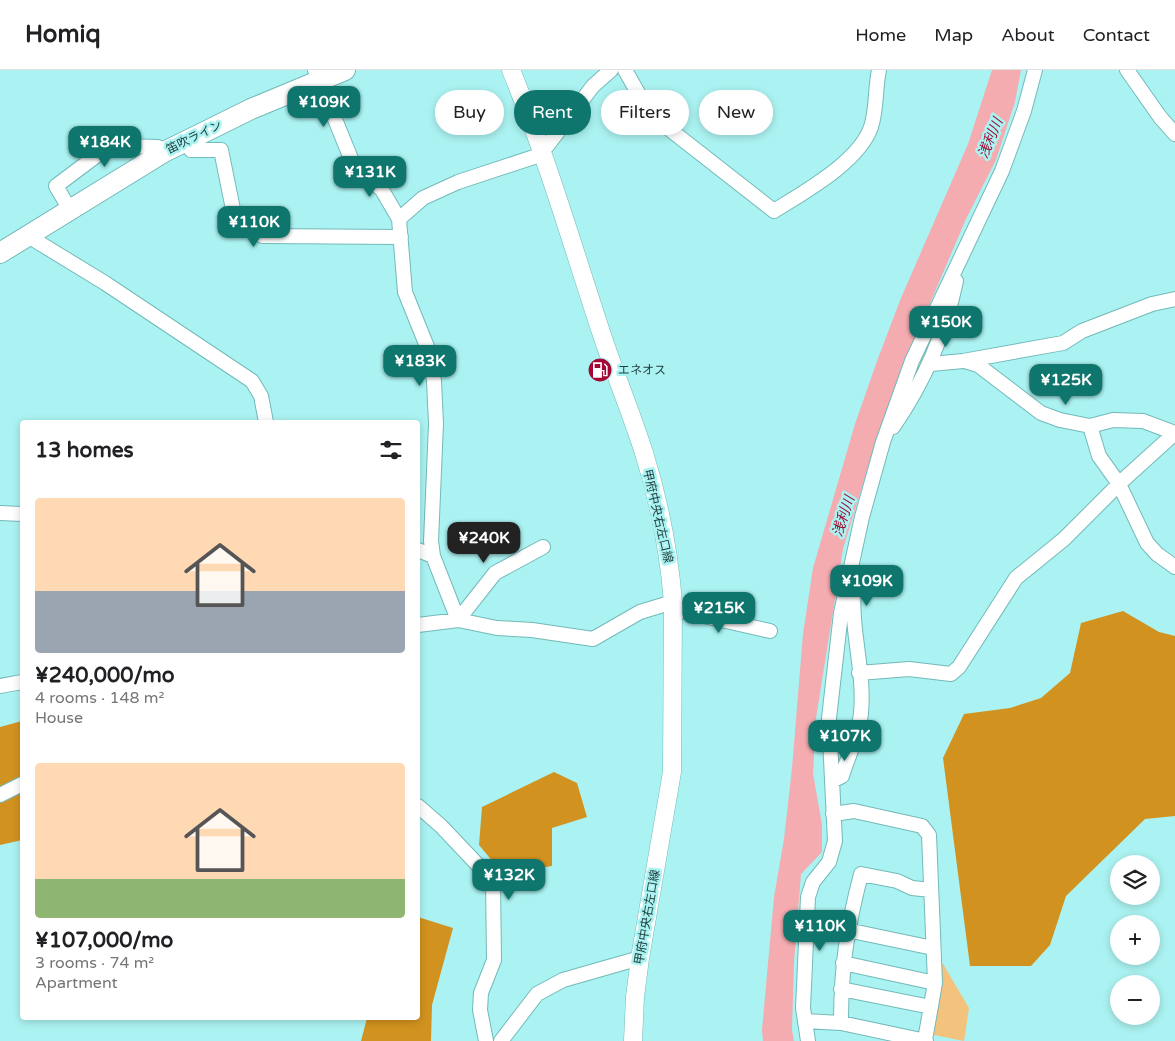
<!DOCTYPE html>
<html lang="en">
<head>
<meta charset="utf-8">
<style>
	body { margin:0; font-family:"Varela Round","Noto Sans JP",sans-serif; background:#f6f6f6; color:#202124; height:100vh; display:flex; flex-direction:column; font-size:19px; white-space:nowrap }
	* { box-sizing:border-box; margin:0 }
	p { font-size:16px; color:#757577 }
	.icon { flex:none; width:28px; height:28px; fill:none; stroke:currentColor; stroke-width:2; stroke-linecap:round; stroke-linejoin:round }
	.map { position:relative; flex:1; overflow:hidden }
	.side { position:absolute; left:20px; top:350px; width:400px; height:600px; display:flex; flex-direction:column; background:#fff; border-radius:5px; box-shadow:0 2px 8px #0003 }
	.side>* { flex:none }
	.top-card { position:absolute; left:435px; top:20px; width:475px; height:45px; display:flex; gap:10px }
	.fabs { position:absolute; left:1110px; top:785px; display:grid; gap:10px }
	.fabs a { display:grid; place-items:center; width:50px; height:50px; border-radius:50%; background:#fff; box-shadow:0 2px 8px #0003; font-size:25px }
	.price { position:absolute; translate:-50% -42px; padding:0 11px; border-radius:10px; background:#0f766e; color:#fff; font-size:16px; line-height:32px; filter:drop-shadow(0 1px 2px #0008) }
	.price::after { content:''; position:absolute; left:50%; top:30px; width:15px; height:11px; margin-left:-8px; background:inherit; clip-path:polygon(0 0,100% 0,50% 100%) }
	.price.selected { background:#222; color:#fff }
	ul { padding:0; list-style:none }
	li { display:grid; align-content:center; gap:10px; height:265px; padding:0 15px }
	li span { display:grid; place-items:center; height:155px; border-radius:5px; color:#555 }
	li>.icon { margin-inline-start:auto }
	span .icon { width:90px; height:90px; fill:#fffc; stroke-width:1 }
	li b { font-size:21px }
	h2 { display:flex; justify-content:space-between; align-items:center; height:60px; padding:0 15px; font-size:21px }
	.chip { padding:0 18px; border-radius:22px; background:#fff; box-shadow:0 2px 8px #0003; font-size:18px; line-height:45px }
	.chip.selected { background:#0f766e; color:#fff }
	header { display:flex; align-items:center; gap:30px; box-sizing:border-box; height:70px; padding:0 25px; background:#fff; border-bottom:1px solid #e0e0e0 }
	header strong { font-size:24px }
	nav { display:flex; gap:28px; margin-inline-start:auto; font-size:18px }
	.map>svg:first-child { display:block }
	.green { fill:#f3c27c }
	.forest { fill:#d2921f }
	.water { fill:#f4acb0 }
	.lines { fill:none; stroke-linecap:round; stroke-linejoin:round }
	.minor-casing { stroke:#73b9b9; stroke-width:16 }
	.major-casing { stroke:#73b9b9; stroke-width:19 }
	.highway-casing { stroke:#73b9b9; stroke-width:22 }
	.minor { stroke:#fff; stroke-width:14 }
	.major { stroke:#fff; stroke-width:18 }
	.highway { stroke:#fff; stroke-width:20 }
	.labels { text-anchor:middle; stroke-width:5; stroke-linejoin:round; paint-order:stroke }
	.street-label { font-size:12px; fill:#234040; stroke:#abf3f2 }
	.poi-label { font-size:12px; fill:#234040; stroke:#abf3f2; text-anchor:start }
	.water-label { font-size:14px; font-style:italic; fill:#9c0e32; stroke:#abf3f2 }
</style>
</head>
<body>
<header>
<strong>Homiq</strong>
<nav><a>Home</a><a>Map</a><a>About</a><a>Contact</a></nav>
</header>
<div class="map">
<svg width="1175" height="971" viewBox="0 0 1175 971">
	<rect width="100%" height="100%" fill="#abf3f2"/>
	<path class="green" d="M938,894H943L969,938L964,971L929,964Z"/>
	<path class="forest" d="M1123,541L1159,562L1175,566V746L1145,749L1066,826L1050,875L1031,896H970L943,688L964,644L1010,638L1041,628L1070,603L1081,553Z
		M22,651V770L0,775V657Z
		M554,702L577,713L587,747L552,758V796L503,804L479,775L482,737Z
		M418,847L453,858L432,935L431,971H361L367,948H418Z"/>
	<path class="water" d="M992,0H1021L1015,32L996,90L966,149L902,299L877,368L843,479L816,648L813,703L822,755V782L801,804L794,892L792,960L794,971H763L762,960L774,827L784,769L792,698L803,564L813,498L855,354L877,291L901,228L968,74Z"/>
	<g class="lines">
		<defs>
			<path id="minor" d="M315,0L354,96L382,120L399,149L405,222L430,284L434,311L436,354L431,471L433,486L458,550
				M625,0L650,44L774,141C804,122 859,92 871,57C877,39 875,18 879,0
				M1127,0L1160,47L1175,64
				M186,71L191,80H221L236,154L263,166L401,167
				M541,80L547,76L593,16L611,0
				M70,140L56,116L108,77L124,76L158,77L164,82
				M399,149L423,128L458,112L543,84
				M28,166L105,213L252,311L261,326L266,352
				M965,291L978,295L1041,343L1060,350L1090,356L1113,350L1143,351L1175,363
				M931,294L963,291L1063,273L1082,261L1152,234L1175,229
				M1090,356L1099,386L1119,414L1147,473L1157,484L1175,497
				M893,357C924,312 945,264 956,211
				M0,443L22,444
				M418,480L433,486
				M673,539L770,561
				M458,550L495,503L543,477
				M418,555L458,550L497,558L532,560L593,569L640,542L673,532
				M859,603L909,599L951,604L959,597L1016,508L1064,469L1122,411L1175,363
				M0,616L22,612
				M832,711L842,706C848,686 859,664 861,643C865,601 850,559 854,516
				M0,725L22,714
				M418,736L441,756L493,811L494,890L481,923L480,940L486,971
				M833,744L854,741L922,756L929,765L935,913L925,970
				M847,860L933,878
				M843,893L935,913
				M841,919L931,937
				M805,951L841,953L926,971
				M841,953C841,897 847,858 861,804L897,811L912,818L931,820
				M501,971L537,924L563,910L640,888
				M808,971L803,938L808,827L813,812L829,792L835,771L829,648L841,543L862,447L883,372L912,291L1002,101L1024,41L1035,0"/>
			<path id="major" d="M511,0C546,85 572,174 601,262C614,302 631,342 644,383C659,431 669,482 673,532L672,702L640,888L635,927L633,971"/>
			<path id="highway" d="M0,183L164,82L251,39L345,0"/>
		</defs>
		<use href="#minor" class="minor-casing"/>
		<use href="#major" class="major-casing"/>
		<use href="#highway" class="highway-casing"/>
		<use href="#minor" class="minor"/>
		<use href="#major" class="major"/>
		<use href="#highway" class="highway"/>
	</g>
	<defs>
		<symbol id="fuel-disc" viewBox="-11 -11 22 22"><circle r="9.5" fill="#a40734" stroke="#abf3f2"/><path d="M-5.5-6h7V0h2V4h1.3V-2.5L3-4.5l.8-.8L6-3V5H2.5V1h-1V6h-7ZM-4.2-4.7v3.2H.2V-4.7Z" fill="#fff"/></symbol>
	</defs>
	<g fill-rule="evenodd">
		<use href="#fuel-disc" x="586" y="286" width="28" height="28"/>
	</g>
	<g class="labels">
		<g class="street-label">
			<text transform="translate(194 67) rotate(-26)" y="4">笛吹ライン</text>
			<text transform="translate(658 446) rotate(77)" y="4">甲府中央右左口線</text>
			<text transform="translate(647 847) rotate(-80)" y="4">甲府中央右左口線</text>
		</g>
		<g class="poi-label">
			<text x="618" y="304">エネオス</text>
		</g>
		<g class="water-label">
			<text transform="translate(990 68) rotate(-67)" y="5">浅利川</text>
			<text transform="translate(843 446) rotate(-72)" y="5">浅利川</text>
		</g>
	</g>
</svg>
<div class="fabs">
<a><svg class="icon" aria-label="layers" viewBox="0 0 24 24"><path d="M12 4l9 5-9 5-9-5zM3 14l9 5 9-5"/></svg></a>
<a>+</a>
<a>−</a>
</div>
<b class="price" style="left:324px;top:58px">¥109K</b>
<b class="price" style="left:105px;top:98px">¥184K</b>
<b class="price" style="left:370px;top:128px">¥131K</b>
<b class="price" style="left:254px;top:178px">¥110K</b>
<b class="price" style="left:946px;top:278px">¥150K</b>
<b class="price" style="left:420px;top:317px">¥183K</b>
<b class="price" style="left:1066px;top:336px">¥125K</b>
<b class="price selected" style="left:484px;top:494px">¥240K</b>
<b class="price" style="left:867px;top:537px">¥109K</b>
<b class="price" style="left:719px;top:564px">¥215K</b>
<b class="price" style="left:845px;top:692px">¥107K</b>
<b class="price" style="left:509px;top:831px">¥132K</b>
<b class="price" style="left:820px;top:882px">¥110K</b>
<div class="top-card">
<a class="chip">Buy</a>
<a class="chip selected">Rent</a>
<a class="chip">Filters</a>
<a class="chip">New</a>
</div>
<section class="side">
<h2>13 homes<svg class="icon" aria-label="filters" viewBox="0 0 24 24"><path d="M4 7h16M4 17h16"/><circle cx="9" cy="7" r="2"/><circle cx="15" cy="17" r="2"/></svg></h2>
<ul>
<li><span style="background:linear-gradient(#ffd9b3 60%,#9aa5b1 0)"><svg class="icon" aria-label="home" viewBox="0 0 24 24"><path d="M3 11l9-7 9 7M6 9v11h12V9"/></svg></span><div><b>¥240,000/mo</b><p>4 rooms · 148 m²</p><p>House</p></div></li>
<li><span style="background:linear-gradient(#ffd9b3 75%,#8fb573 0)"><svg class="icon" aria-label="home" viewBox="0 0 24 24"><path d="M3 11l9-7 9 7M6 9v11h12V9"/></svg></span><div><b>¥107,000/mo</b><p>3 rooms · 74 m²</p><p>Apartment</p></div></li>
</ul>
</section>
</div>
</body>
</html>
